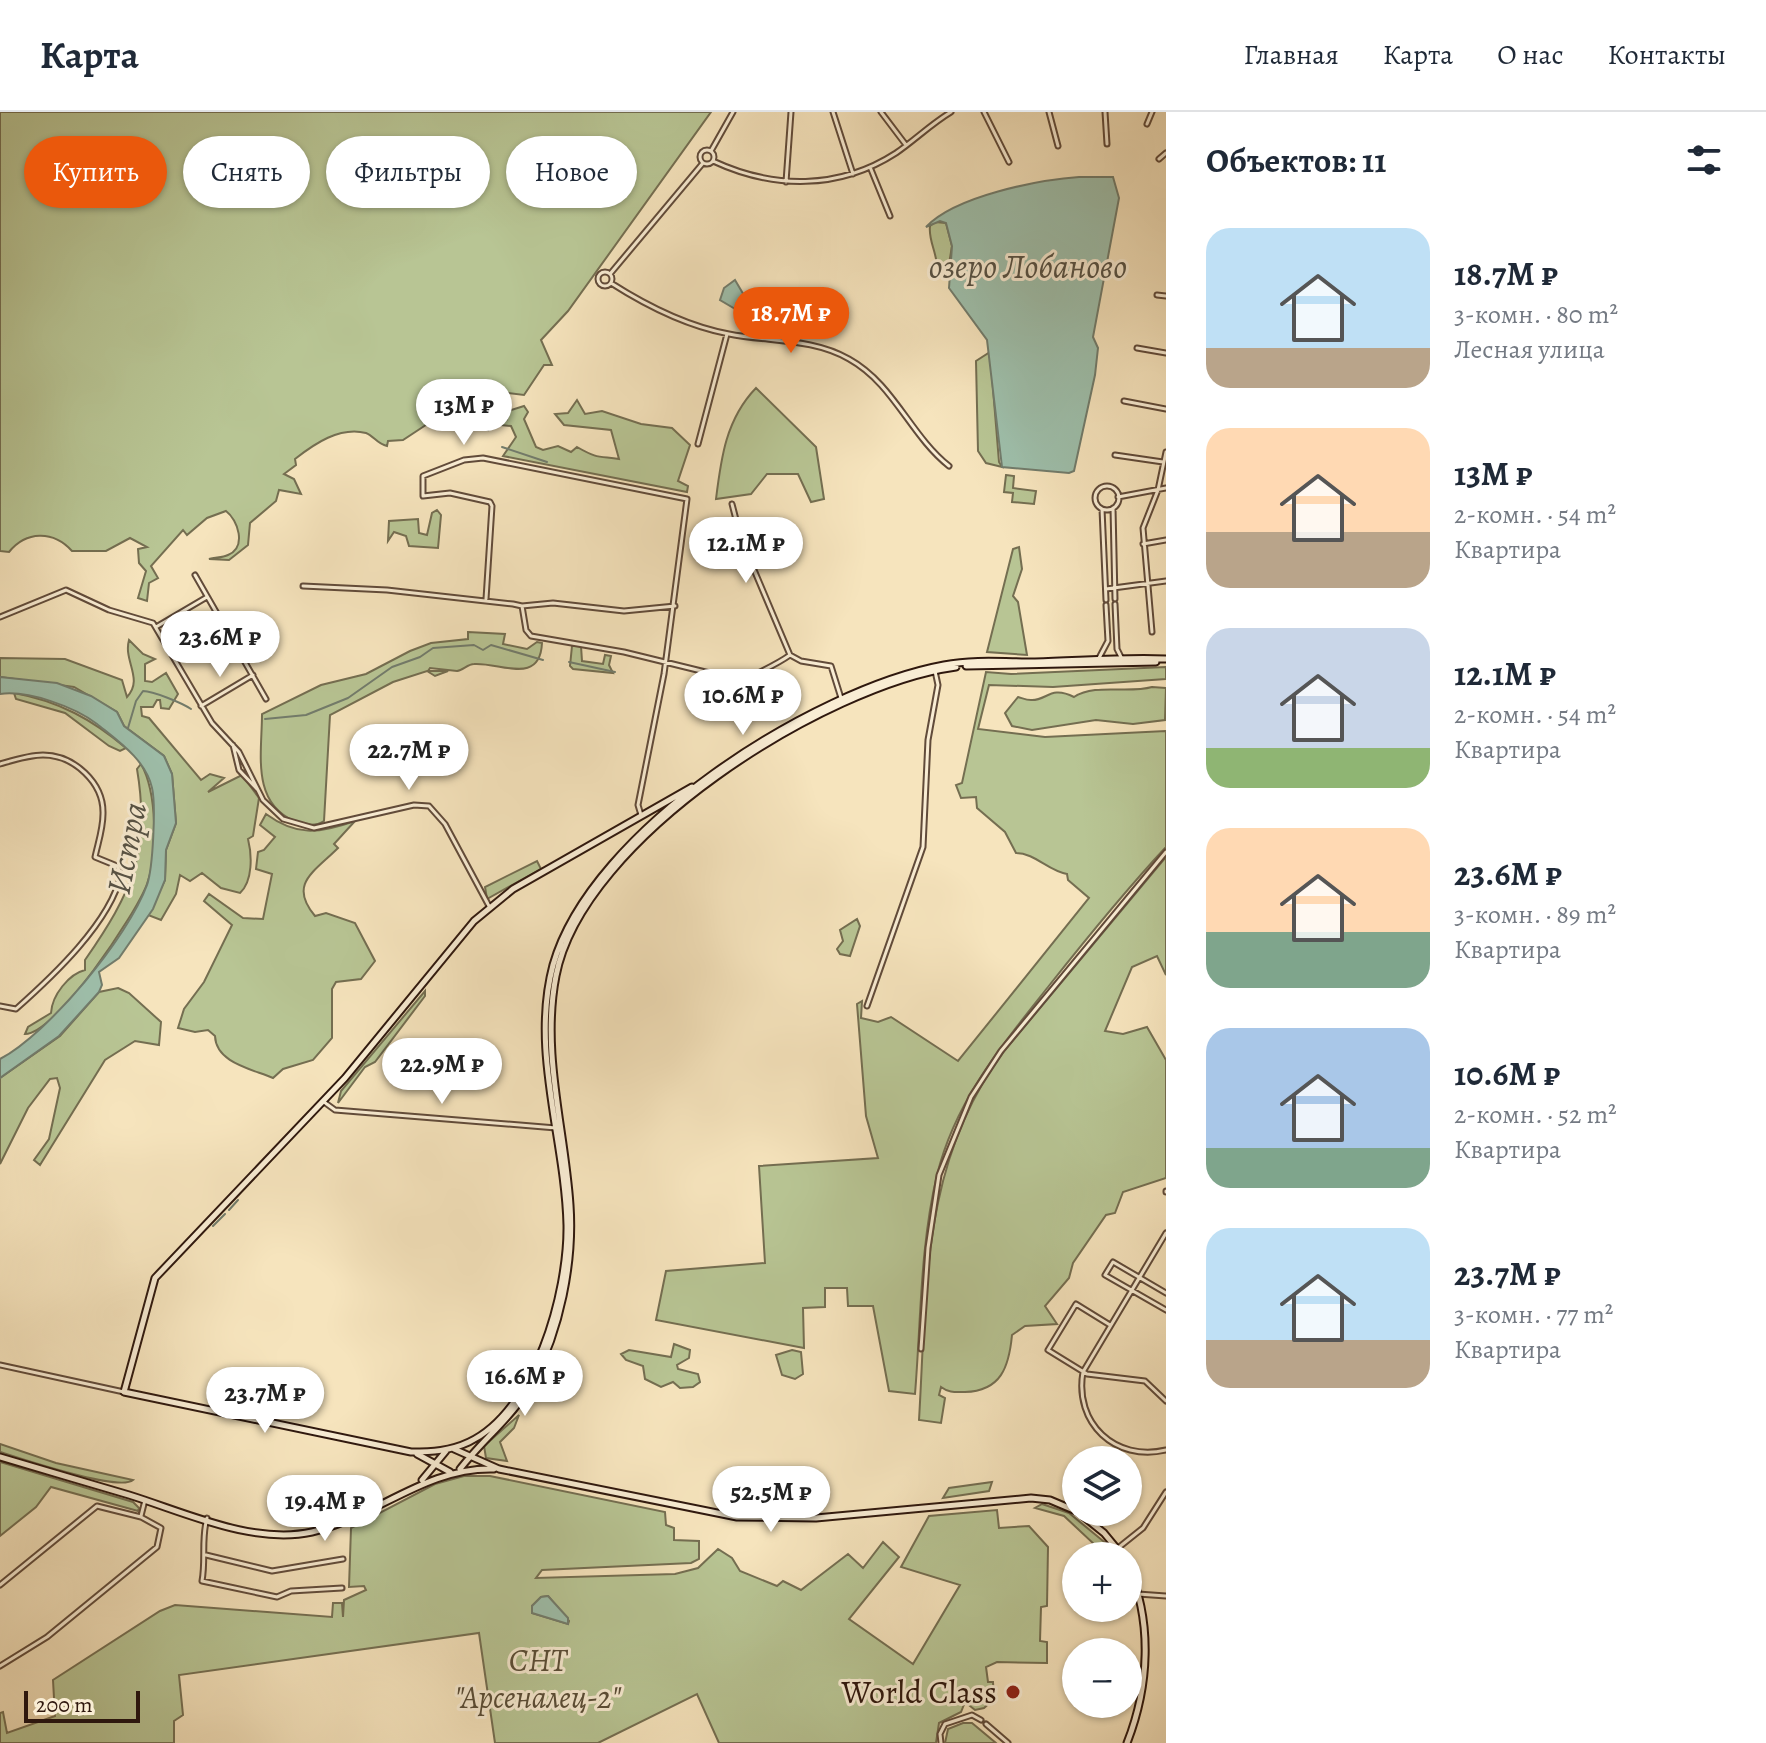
<!DOCTYPE html>
<html lang="ru">
<head>
<meta charset="utf-8">
<style>
	body { margin:0; font-family:Alegreya,serif; background:#f2f2f3; color:#1f2937; height:100vh; display:flex; flex-direction:column; font-size:30px; white-space:nowrap }
	* { box-sizing:border-box; margin:0 }
	p { font-size:26px; color:#747a83 }
	.icon { flex:none; width:44px; height:44px; fill:none; stroke:currentColor; stroke-width:2; stroke-linecap:round; stroke-linejoin:round }
	.map { position:relative; flex:1; overflow:hidden }
	.sheet { display:flex; flex-direction:column; background:#fff; width:600px }
	.sheet>* { flex:none }
	.banner { position:absolute; left:24px; top:24px; width:760px; height:72px; display:flex; gap:16px }
	.controls { position:absolute; left:1062px; top:1334px; display:grid; gap:16px }
	.controls a { display:grid; place-items:center; width:80px; height:80px; border-radius:50%; background:#fff; box-shadow:0 2px 6px #0004; font-size:40px }
	.scale { position:absolute; left:24px; bottom:20px; width:116px; box-sizing:border-box; padding-left:8px; border:4px solid #2f180e; border-top:0; font-size:22px; line-height:28px; white-space:nowrap; color:#2f180e; -webkit-text-stroke:6px #f9edd4; paint-order:stroke }
	.price { position:absolute; translate:-50% -68px; padding:0 18px; border-radius:28px; background:#fff; color:#222; font-size:26px; line-height:52px; filter:drop-shadow(0 2px 4px #0008) }
	.price::after { content:''; position:absolute; left:50%; top:48px; width:24px; height:18px; margin-left:-12px; background:inherit; clip-path:polygon(0 0,100% 0,50% 100%) }
	.price.selected { background:#ea580c; color:#fff }
	ul { padding:0; list-style:none }
	li { display:flex; align-items:center; gap:24px; height:200px; padding:0 40px }
	li span { display:grid; place-items:center; flex:none; width:224px; height:160px; border-radius:24px; color:#555 }
	li>.icon { margin-inline-start:auto }
	span .icon { width:96px; height:96px; fill:#fffc; stroke-width:1 }
	li b { font-size:34px }
	h2 { display:flex; justify-content:space-between; align-items:center; height:96px; padding:0 40px; font-size:34px }
	.chip { padding:0 28px; border-radius:36px; background:#fff; box-shadow:0 2px 6px #0004; font-size:28px; line-height:72px }
	.chip.selected { background:#ea580c; color:#fff }
	header { display:flex; align-items:center; gap:48px; box-sizing:border-box; height:112px; padding:0 40px; background:#fff; border-bottom:2px solid #e0e1e3 }
	header strong { font-size:38px }
	nav { display:flex; gap:44px; margin-inline-start:auto; font-size:28px }
	main { display:flex; flex:1; min-height:0 }
	.map>svg:first-child { display:block }
	.green { fill:#b8c594; stroke:#746e51; stroke-width:2; fill-rule:evenodd }
	.water { fill:#9ebfab; stroke:#727c6c; stroke-width:2 }
	.lines { fill:none; stroke-linecap:round; stroke-linejoin:round }
	.stream { stroke:#727c6c; stroke-width:2 }
	.street-casing { stroke:#614b3a; stroke-width:7 }
	.secondary-casing { stroke:#2f180e; stroke-width:9 }
	.street { stroke:#f9edd4; stroke-width:3 }
	.secondary { stroke:#f9edd4; stroke-width:5 }
	.poi-dot { fill:#8f2418; stroke:#f9edd4; stroke-width:3 }
	.labels { text-anchor:middle; stroke-width:6; stroke-linejoin:round; paint-order:stroke }
	.park-label { font-size:32px; font-style:italic; fill:#584c36; stroke:#f9edd4 }
	.poi-label { font-size:32px; fill:#2f180e; stroke:#f9edd4; text-anchor:end }
	.water-label { font-size:34px; font-style:italic; fill:#565245; stroke:#f9edd4 }
</style>
</head>
<body>
<header>
<strong>Карта</strong>
<nav><a>Главная</a><a>Карта</a><a>О нас</a><a>Контакты</a></nav>
</header>
<main>
<div class="map">
<svg width="1166" height="1631" viewBox="0 0 1166 1631">
	<rect width="100%" height="100%" fill="#f6e4bd"/>
	<filter id="stains"><feTurbulence type="fractalNoise" baseFrequency=".0025" numOctaves="4"/><feColorMatrix values="0 0 0 0 .2 0 0 0 0 .09 0 0 0 0 .02 0 0 0 .5 -.17"/></filter>
	<radialGradient id="worn" r=".72"><stop offset=".6" stop-color="#630" stop-opacity="0"/><stop offset="1" stop-color="#630" stop-opacity=".3"/></radialGradient>
	<path class="green" d="M0,0H711L568,199L541,228L552,253H544L524,283L508,281L490,294L494,302L507,307L508,299L524,294L528,300L524,307L536,335L543,338L558,334L571,340L577,335C598,347 598,344 619,347L611,318L564,313L555,302L568,301L577,288L585,302L602,299L641,312L672,316L690,333L678,369L688,374L687,380L503,344L516,325L511,314L491,312L488,318L444,301L403,328L388,329L387,334C377,332 374,324 366,321C340,314 314,332 295,347L296,353L284,362L294,367L301,382L279,378L276,389L250,411L248,433L229,448L209,447C215,445 222,446 228,443C247,435 238,408 226,399L207,406L187,423L183,418L151,454L158,466L149,471L147,489L138,486L146,459L139,451L138,437L147,435L130,426L106,439H72C53,418 26,419 9,440L0,439Z
		M935,110L946,111L952,134L947,164L937,158C938,142 928,129 930,114Z
		M990,240L999,350L1002,355L986,351L978,339L976,249Z
		M756,276L816,335L824,387L811,390L798,362H767L751,382L716,387C721,346 726,307 756,276Z
		M1006,363L1014,364L1013,376L1036,379L1034,392L1012,390L1013,381L1004,380Z
		M437,398L441,403L438,436L409,434L406,424L394,420L388,429L389,409L418,407L419,421L427,423L432,401Z
		M1019,435L1022,457L1013,484L1018,490L1027,543L987,540L1013,437Z
		M468,520L505,522L503,532L527,537L537,530L542,531C540,574 500,550 474,552C468,552 463,558 457,559L430,556L428,559H448L435,564L427,559L393,570L330,603L324,709C315,715 304,713 294,709C251,690 262,641 262,602L321,573L366,562L410,539L431,531L468,527Z
		M129,528L143,542L155,547L145,552V569L152,570L166,561L178,582L169,597L161,596L160,588H157L153,595H141L142,604L149,606L201,668L210,662L224,666L208,680L242,663L259,686L253,724L248,727C252,743 253,769 240,781L221,776L202,761L190,769L180,763L176,782L161,808L148,803L165,768L166,738L176,711L172,662L164,644L124,614L117,600L74,575L0,565V546L65,547L122,568L127,585C144,567 123,549 129,528Z
		M572,534H581L582,549L603,552L605,543L611,544L609,553L613,561L573,557L570,554Z
		M1166,555V567L1053,575L989,573L978,617L1045,625L1166,619V735C1124,780 1086,827 1048,875C1002,933 955,989 937,1063C920,1134 921,1209 915,1282L889,1279L873,1194H848L847,1176H825V1195L803,1196L804,1236L656,1208L666,1159L765,1151L759,1054L878,1046L866,1004L857,892L862,889L861,906L878,910L891,905L958,949L1089,786L1068,768L1067,762C1048,759 1035,741 1016,741L1005,720L977,696L976,685L961,686L956,673L962,671L986,560L1011,562Z
		M1152,575L1166,576L1165,608L1133,612L1096,608L1032,618L1012,614L1005,601L1018,585C1022,586 1026,588 1031,588C1047,589 1050,573 1074,585C1096,571 1127,582 1152,575Z
		M14,581C59,589 93,608 126,636L120,639L109,634L65,601L16,587Z
		M141,652C157,680 158,742 147,772C136,802 56,922 25,922L28,915L51,901C52,883 69,862 85,858V848C132,780 151,740 137,657Z
		M266,702C296,724 318,722 355,709L334,732L338,736C314,760 288,772 315,804L326,801L355,811L375,849L361,867L336,870L332,877V926L313,948L283,957L273,966C252,957 216,951 215,924L208,918L195,920L178,916L184,897L204,870L232,813L204,789L209,782L243,806L263,807L272,762L256,757L258,740L264,738L275,725L260,713Z
		M1166,745V863L1157,844L1132,855L1105,919L1123,922L1147,915L1166,948V1066L1123,1080L1115,1101L1106,1103L1073,1151L1069,1166L1045,1194L1057,1212L1025,1214L1012,1223C1009,1255 1001,1279 965,1280C955,1280 949,1281 941,1275L939,1283L945,1286L941,1311L919,1308C927,1176 921,1049 1005,938Z
		M537,749L541,757L487,787L485,775Z
		M857,807L860,814L850,844L840,842L837,837L843,829L840,818Z
		M118,876L129,881L161,910L159,933L135,929L105,948L40,1053L34,1048L49,1027L60,976L57,966L50,967L28,996L0,1052V966L60,924L99,880Z
		M425,879V884L375,950L365,955L338,991L341,979Z
		M674,1232L690,1238L689,1246L677,1253L678,1257L698,1262L700,1270L693,1275L680,1276L673,1270L661,1275L645,1267L643,1254L626,1248L621,1242L629,1238L671,1245Z
		M792,1238L801,1240L803,1262L795,1267L782,1263L776,1243Z
		M519,1303L514,1316L500,1330L507,1349L486,1346L484,1334Z
		M0,1332L56,1351L133,1368C119,1380 22,1347 0,1340Z
		M0,1350L133,1390L139,1396L138,1399L51,1375L36,1395L0,1424Z
		M464,1364H490L665,1400L666,1413L674,1416V1428L699,1429V1447L691,1451L542,1458L536,1466L675,1462L698,1456L718,1437L732,1446L740,1459L777,1474L783,1469L801,1478L848,1442L863,1456L883,1430L899,1445L849,1507L913,1552L960,1473L901,1455L929,1404L997,1398L999,1416L1029,1414L1048,1435L1047,1494L1041,1495L1040,1529L1047,1530V1551L997,1550L986,1555L988,1570H993L994,1587L984,1596L975,1598L965,1590L961,1600L939,1611L936,1631H719L697,1582L598,1631H495L479,1521L179,1563L183,1603L174,1609V1631H0V1601L3,1600L7,1621L55,1604L53,1568L160,1499L175,1493L332,1505L333,1491H342L343,1505L344,1488L366,1478L364,1474L349,1475L351,1416L435,1372ZM548,1484L569,1509L568,1512L532,1501V1494L541,1485Z
		M992,1370L989,1379L943,1386L949,1376Z
		M1042,1392L1069,1401L1108,1433L1106,1441L1099,1444L1093,1437L1094,1432L1064,1404L1035,1396Z
		M963,1611H972L996,1631H945L948,1617Z"/>
	<path class="water" d="M1079,65H1113L1119,86L1093,225L1098,236L1095,263L1074,359L1069,361L1002,355L987,228L949,176L952,134L946,111L940,109L926,115C955,84 1038,68 1079,65Z
		M735,168L745,185L742,201L720,188L724,176Z
		M0,565L57,571L91,584L117,600L124,614L164,644L172,662L176,711L166,738L165,768L153,797L119,846L99,860L102,873L99,880L59,924L0,966V947C49,921 128,825 147,773C153,756 156,693 152,676C146,648 118,629 97,612C75,595 28,578 0,582Z
		M548,1484L568,1506V1512L532,1501V1494L541,1485Z"/>
	<g class="lines">
		<path class="stream" d="M502,335L547,350
			M569,550L615,560
			M265,607L306,603L348,586L392,555L420,545L433,536L474,533L483,538L491,533L543,548
			M128,616L136,589L143,579C153,579 182,591 191,597
			M229,1098L238,1088
			M213,1114L225,1102"/>
		<defs>
			<path id="street" d="M833,0L853,62
				M881,0L906,33
				M984,0L1009,50
				M1049,0L1058,34
				M1105,0L1107,32
				M1147,12L1152,0
				M700 45a7 7 0 1 1 14 0a7 7 0 1 1-14 0Z
				M711,39L733,0
				M1159,47L1166,41
				M713,49C773,77 839,78 896,41C915,28 931,12 951,0
				M870,55L890,104
				M786,70L791,0
				M598 167a7 7 0 1 1 14 0a7 7 0 1 1-14 0Z
				M610,162L703,51
				M611,171C647,194 686,214 729,222C769,230 813,226 849,247C894,272 910,323 949,354
				M1157,183L1166,184
				M1137,236L1166,241
				M1124,289L1166,297
				M698,332L727,222
				M1115,343L1163,350
				M1095 386a12 12 0 1 1 24 0a12 12 0 1 1-24 0Z
				M1118,385L1166,376
				M1113,396L1115,487
				M1102,397L1106,488
				M1143,432L1166,428
				M195,463L266,587
				M303,474L387,478L513,492L522,494L526,518L531,524L624,540L738,568C749,567 780,550 790,543L741,427L732,392
				M1106,477L1166,469
				M486,487L492,394L490,390L450,381L423,384V364L464,348L483,346L687,387L664,562L638,693L641,703
				M1115,492L1117,537L1122,547
				M522,494L553,491L624,499L675,494
				M0,505L66,478L109,498L153,511L212,611L239,640L263,688L283,707L314,716L414,693L429,694L445,712L489,794
				M156,515L207,485
				M1152,520L1143,416L1158,378L1166,340
				M790,543L801,549L831,554L841,586
				M1099,546L1108,529L1106,493
				M201,594L253,563
				M233,633L239,658L257,677
				M0,652C14,648 29,643 43,643C74,643 104,671 103,702C103,717 98,731 95,745L117,754L121,762C111,810 52,865 16,897L0,894
				M867,894L923,735L928,628L938,573L935,559
				M324,990L335,998L556,1016
				M1166,1079V1080
				M1166,1121L1083,1260C1074,1311 1115,1350 1166,1338
				M1166,1181L1113,1150L1105,1163L1166,1198
				M1110,1213L1076,1192L1048,1238L1087,1262L1145,1269L1166,1289
				M921,1237L928,1136L939,1063L971,985L1001,939L1166,740
				M0,1253L124,1280
				M141,1404L145,1388
				M207,1406C201,1427 206,1447 202,1469L277,1485L291,1479L342,1476
				M1118,1436L1143,1416L1166,1380
				M206,1443L272,1459L343,1447
				M0,1473L97,1394L141,1405L161,1416L157,1435L47,1525L0,1554
				M1138,1482L1166,1484
				M986,1612L1008,1631
				M941,1631L940,1622L945,1612L972,1603L981,1608"/>
			<path id="secondary" d="M966,554L1156,550
				M692,675L513,777L474,809L345,966L155,1166L124,1280L411,1340C432,1340 450,1339 469,1330C535,1299 568,1181 567,1113C565,1027 530,939 553,853C591,718 813,577 944,553C974,547 1005,550 1035,550C1079,549 1123,545 1166,547
				M454,1337L499,1357L737,1405L816,1406L1031,1386L1050,1388L1076,1399
				M417,1342L450,1360
				M0,1345C43,1358 86,1370 129,1383C184,1400 253,1433 312,1420C377,1405 425,1355 494,1357
				M460,1357C483,1327 515,1303 533,1269C560,1218 574,1151 570,1093C565,1017 541,941 556,864C582,726 825,573 956,555
				M422,1368L446,1339
				M1078,1400L1104,1421L1123,1444
				M1127,1631C1149,1575 1153,1510 1128,1454"/>
		</defs>
		<use href="#street" class="street-casing"/>
		<use href="#secondary" class="secondary-casing"/>
		<use href="#street" class="street"/>
		<use href="#secondary" class="secondary"/>
	</g>
	<circle class="poi-dot" cx="1013" cy="1580" r="8"/>
	<g class="labels">
		<g class="park-label">
			<text x="538" y="1559">СНТ<tspan x="538" dy="37">"Арсеналец-2"</tspan></text>
		</g>
		<g class="poi-label">
			<text x="997" y="1591">World Class</text>
		</g>
		<g class="water-label">
			<text x="1028" y="166">озеро Лобаново</text>
			<text transform="translate(126 736) rotate(-79)" y="12">Истра</text>
		</g>
	</g>
	<rect width="100%" height="100%" filter="url(#stains)"/>
	<rect width="100%" height="100%" fill="url(#worn)"/>
</svg>
<div class="controls">
<a><svg class="icon" aria-label="layers" viewBox="0 0 24 24"><path d="M12 4l9 5-9 5-9-5zM3 14l9 5 9-5"/></svg></a>
<a>+</a>
<a>−</a>
</div>
<div class="scale">200 m</div>
<b class="price selected" style="left:791px;top:243px">18.7M ₽</b>
<b class="price" style="left:464px;top:335px">13M ₽</b>
<b class="price" style="left:746px;top:473px">12.1M ₽</b>
<b class="price" style="left:220px;top:567px">23.6M ₽</b>
<b class="price" style="left:743px;top:625px">10.6M ₽</b>
<b class="price" style="left:409px;top:680px">22.7M ₽</b>
<b class="price" style="left:442px;top:994px">22.9M ₽</b>
<b class="price" style="left:525px;top:1306px">16.6M ₽</b>
<b class="price" style="left:265px;top:1323px">23.7M ₽</b>
<b class="price" style="left:771px;top:1422px">52.5M ₽</b>
<b class="price" style="left:325px;top:1431px">19.4M ₽</b>
<div class="banner">
<a class="chip selected">Купить</a>
<a class="chip">Снять</a>
<a class="chip">Фильтры</a>
<a class="chip">Новое</a>
</div>
</div>
<section class="sheet">
<h2>Объектов: 11<svg class="icon" aria-label="filters" viewBox="0 0 24 24"><path d="M4 7h16M4 17h16"/><circle cx="9" cy="7" r="2"/><circle cx="15" cy="17" r="2"/></svg></h2>
<ul>
<li><span style="background:linear-gradient(#bfe0f5 75%,#b9a48a 0)"><svg class="icon" aria-label="home" viewBox="0 0 24 24"><path d="M3 11l9-7 9 7M6 9v11h12V9"/></svg></span><div><b>18.7M ₽</b><p>3-комн. · 80 m²</p><p>Лесная улица</p></div></li>
<li><span style="background:linear-gradient(#ffd9b3 65%,#b9a48a 0)"><svg class="icon" aria-label="home" viewBox="0 0 24 24"><path d="M3 11l9-7 9 7M6 9v11h12V9"/></svg></span><div><b>13M ₽</b><p>2-комн. · 54 m²</p><p>Квартира</p></div></li>
<li><span style="background:linear-gradient(#c9d6e8 75%,#8fb573 0)"><svg class="icon" aria-label="home" viewBox="0 0 24 24"><path d="M3 11l9-7 9 7M6 9v11h12V9"/></svg></span><div><b>12.1M ₽</b><p>2-комн. · 54 m²</p><p>Квартира</p></div></li>
<li><span style="background:linear-gradient(#ffd9b3 65%,#7fa58c 0)"><svg class="icon" aria-label="home" viewBox="0 0 24 24"><path d="M3 11l9-7 9 7M6 9v11h12V9"/></svg></span><div><b>23.6M ₽</b><p>3-комн. · 89 m²</p><p>Квартира</p></div></li>
<li><span style="background:linear-gradient(#a9c7e8 75%,#7fa58c 0)"><svg class="icon" aria-label="home" viewBox="0 0 24 24"><path d="M3 11l9-7 9 7M6 9v11h12V9"/></svg></span><div><b>10.6M ₽</b><p>2-комн. · 52 m²</p><p>Квартира</p></div></li>
<li><span style="background:linear-gradient(#bfe0f5 70%,#b9a48a 0)"><svg class="icon" aria-label="home" viewBox="0 0 24 24"><path d="M3 11l9-7 9 7M6 9v11h12V9"/></svg></span><div><b>23.7M ₽</b><p>3-комн. · 77 m²</p><p>Квартира</p></div></li>
</ul>
</section>
</main>
</body>
</html>
